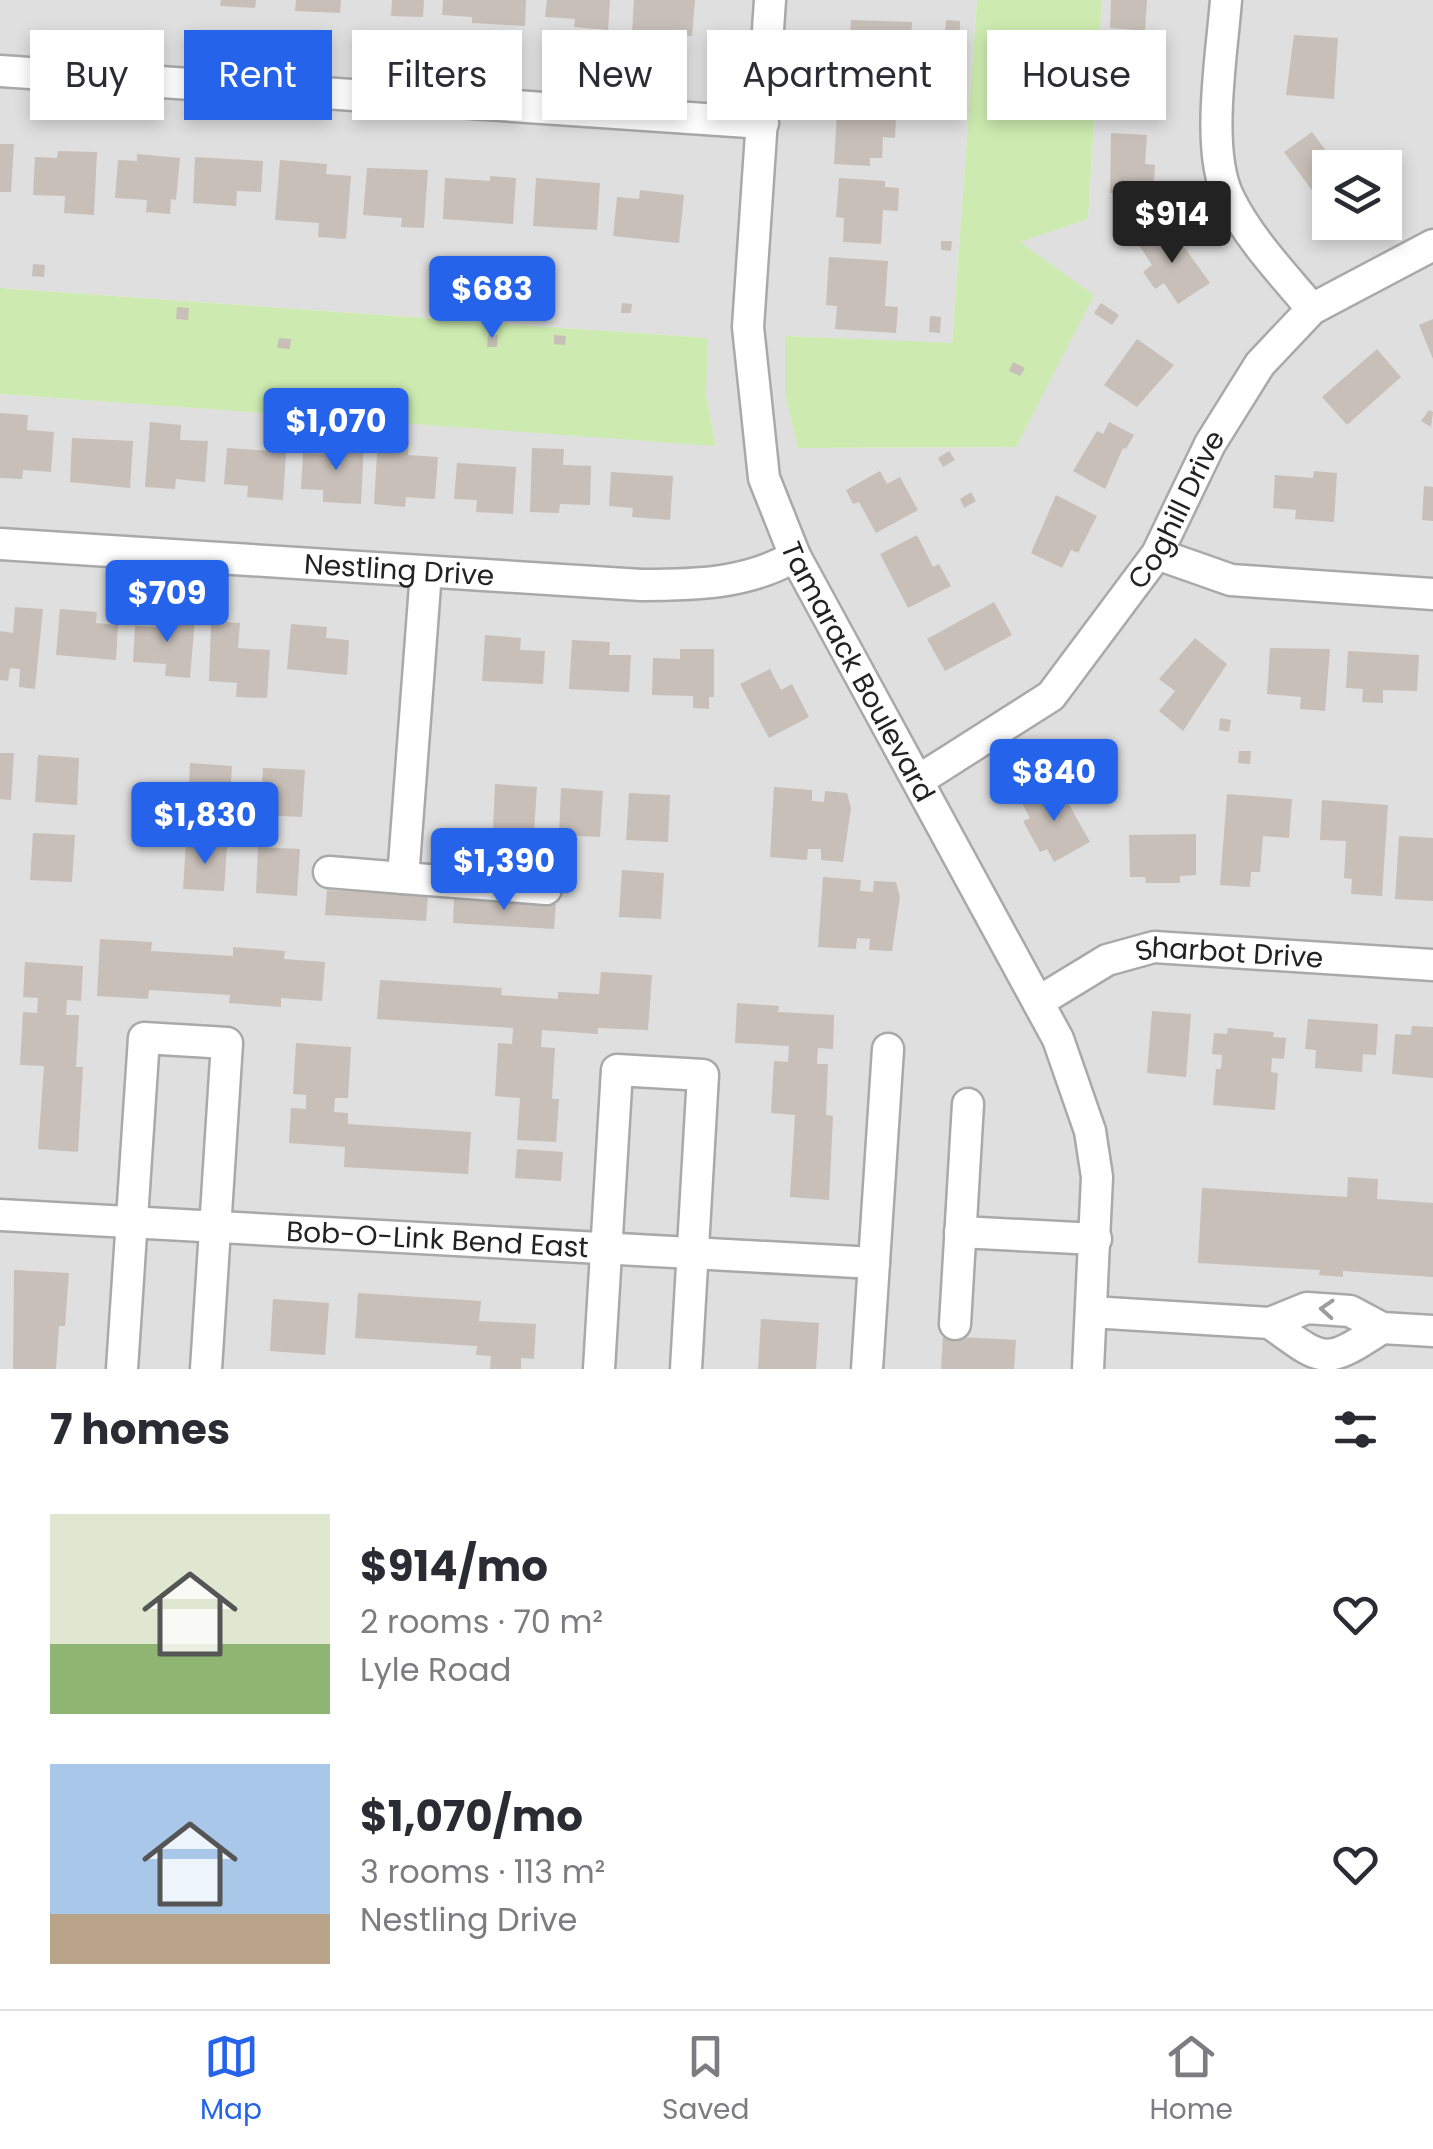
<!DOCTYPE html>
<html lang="en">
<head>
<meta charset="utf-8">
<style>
	body { margin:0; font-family:Poppins,sans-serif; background:#f2f2f3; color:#2b2b33; height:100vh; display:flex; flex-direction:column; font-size:38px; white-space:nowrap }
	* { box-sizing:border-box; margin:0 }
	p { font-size:32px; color:#7c7c81 }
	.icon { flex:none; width:55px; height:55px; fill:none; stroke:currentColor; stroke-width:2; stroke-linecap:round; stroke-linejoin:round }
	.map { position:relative; height:1369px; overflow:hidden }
	.side { display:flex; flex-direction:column; background:#fff; flex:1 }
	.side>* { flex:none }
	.hud { position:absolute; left:30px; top:30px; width:1375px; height:90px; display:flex; gap:20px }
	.tools { position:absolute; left:1312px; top:150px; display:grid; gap:20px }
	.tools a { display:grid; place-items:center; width:90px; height:90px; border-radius:0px; background:#fff; box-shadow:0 5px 15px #0003; font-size:50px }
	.price { position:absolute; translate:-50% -85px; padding:0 22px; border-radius:10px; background:#2563eb; color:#fff; font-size:32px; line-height:65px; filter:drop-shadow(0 2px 5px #0008) }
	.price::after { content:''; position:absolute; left:50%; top:60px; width:30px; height:22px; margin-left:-15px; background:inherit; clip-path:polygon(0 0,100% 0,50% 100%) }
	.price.current { background:#222; color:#fff }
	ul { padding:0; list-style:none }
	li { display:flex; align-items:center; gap:30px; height:250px; padding:0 50px }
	li span { display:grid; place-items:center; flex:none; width:280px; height:200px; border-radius:0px; color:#555 }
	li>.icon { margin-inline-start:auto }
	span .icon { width:120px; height:120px; fill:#fffc; stroke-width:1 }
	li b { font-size:42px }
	h2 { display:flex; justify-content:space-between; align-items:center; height:120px; padding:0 50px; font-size:42px }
	.chip { padding:0 35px; border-radius:0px; background:#fff; box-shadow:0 5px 15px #0003; font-size:35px; line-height:90px }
	.chip.current { background:#2563eb; color:#fff }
	.menu { display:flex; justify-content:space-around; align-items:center; height:140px; border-top:2px solid #e1e1e2; background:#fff; font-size:28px; color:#7c7c81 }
	.menu a { display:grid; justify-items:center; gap:5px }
	.menu .current { color:#2563eb }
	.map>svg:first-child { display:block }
	.residential { fill:#e0dfdf; fill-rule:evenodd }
	.grass { fill:#cdebb0 }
	.building { fill:#c7bfb8 }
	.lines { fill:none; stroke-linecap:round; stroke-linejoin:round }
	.minor-casing { stroke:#a9a9a9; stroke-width:35 }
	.minor { stroke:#fff; stroke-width:30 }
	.oneway { stroke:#9c9c9c }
	.labels { text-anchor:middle; stroke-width:8; stroke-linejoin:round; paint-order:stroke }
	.street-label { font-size:28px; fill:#222; stroke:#fff }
</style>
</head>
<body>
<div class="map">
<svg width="1433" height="1369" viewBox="0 0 1433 1369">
	<rect width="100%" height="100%" fill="#f2efe9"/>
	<path class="residential" d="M0,0H977L952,344L785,336V394L799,448L1016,447L1019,241L1088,219L1102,0H1433V1369H0V394L716,445L706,395L707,338L0,288ZM1330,168H1385V222H1330Z"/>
	<path class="grass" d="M977,0H1102L1088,219L1020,242L1094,295L1016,447L798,448L785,394V336L952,343Z
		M0,288L708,338L706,395L716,446L0,394Z"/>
	<path class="building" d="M221,0H256L255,8L220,6Z
		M296,0H341L340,13L295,11Z
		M392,0H424L423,17L391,16Z
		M443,0H526L525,26L472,23V17L442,15Z
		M547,0H610L608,30L574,27L575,19L545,17Z
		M634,0H695L692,36L632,32Z
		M1111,0H1147L1145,31L1110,28Z
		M851,20L912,22L910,61L876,60L875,84L841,82L842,36H850Z
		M946,20L960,21V34L945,33Z
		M1294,35L1338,38L1334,99L1286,95Z
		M1116,52L1161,54L1158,97H1151L1150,118L1115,116Z
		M843,96L897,99L895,138L883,137L882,158H870V166L834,164L837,112L842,113Z
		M1312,132L1339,168H1330L1327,211L1284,152Z
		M1111,133L1147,135L1145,164L1155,165L1153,196L1110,193Z
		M0,144H14L11,192H0Z
		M58,151L97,152L94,215L64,213L65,196L33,195L35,157L57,158Z
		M137,154L180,158L176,200L171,199L170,214L146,212L147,200L115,198L118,160L137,161Z
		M195,157L263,161L261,192L237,191L236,206L193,203Z
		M280,160L327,164L326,174L351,176L346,239L318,237L319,223L275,220Z
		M367,168L428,170L424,228L401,227L402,218L363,215Z
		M490,176L516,178L513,224L443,219L445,178L490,181Z
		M536,178L600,183L597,230L533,226Z
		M839,178L885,181V187L899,188L898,211L883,210L881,244L843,242L844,218L836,217Z
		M640,190L684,195L679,243L613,236L617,197L639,199Z
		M1169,226L1210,283L1178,304L1164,283L1155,289L1143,272L1152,265L1139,245Z
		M941,241H952L951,251L941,250Z
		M829,257L888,261L885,306L898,307L896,333L835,329L837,306L826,305Z
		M33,264L45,265L44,277L32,276Z
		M531,303H552V310L531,309Z
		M622,303L632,304L631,313H621Z
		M1101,303L1119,315L1112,325L1094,313Z
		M177,307L189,308L188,320L176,319Z
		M930,316L941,317L940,333L929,332Z
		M1433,319V359L1419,325Z
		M488,334L498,335L497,347H487Z
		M554,335L566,336L565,345L554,344Z
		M279,338L291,339L290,349L277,348Z
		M1137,339L1174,365L1137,407L1104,385Z
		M1377,349L1401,377L1347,425L1322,397Z
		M1013,362L1025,368L1020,376L1009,371Z
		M1429,410L1433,412L1431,427L1421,421Z
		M0,413L28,415L27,430L54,432L51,472L23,470L22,479L0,478Z
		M150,422L181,425L180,440L208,441L205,482L176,479L175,489L145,487Z
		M1109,422L1134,435L1126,449L1123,448L1105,489L1073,471L1097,431L1103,434Z
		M72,438L133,441L130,488L70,482Z
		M378,439L409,441L408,455L438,457L435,499L406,497L405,507L374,504Z
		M337,441L364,442L361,504L323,502V490L301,489L303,453L337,454Z
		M227,448L286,452L283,500L247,497L248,486L224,484Z
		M532,448L564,449L563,465L591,466L590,505L560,504L559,513L530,512Z
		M949,451L955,460L943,467L938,458Z
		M457,463L516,467L513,514L476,512L477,500L454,499Z
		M880,471L887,484L900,477L918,510L876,533L859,502L853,504L846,490Z
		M1314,471L1337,473L1334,522L1295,519L1296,510L1273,508L1275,475L1313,478Z
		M611,472L673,476L670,520L632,517L633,508L609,506Z
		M1424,486L1433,487V521L1422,520Z
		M971,492L976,501L964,508L960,499Z
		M1056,495L1097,516L1078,553L1071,550L1062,568L1031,553Z
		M917,535L933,567L939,564L951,586L908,608L880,554Z
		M994,602L1012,635L945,671L927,639Z
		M15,607L43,609L35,689L19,687L20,669L10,668L8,681L0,680V631L13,633Z
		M60,609L97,612L96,623L118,625L116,660L56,655Z
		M159,615L195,618L190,678L165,676L166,664L133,662L135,626L157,627Z
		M211,621L240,623L238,648L270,650L267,698L236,697L237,683L209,681Z
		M291,624L327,627L326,638L349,640L347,675L287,669Z
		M485,635L521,638L520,650L545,651L543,684L482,681Z
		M1195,638L1227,664L1183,731L1159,711L1175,691L1159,679Z
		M572,640L610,642L609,655H631L629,692L569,689Z
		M1270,648L1330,649L1325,711L1300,709L1301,697L1267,694Z
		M680,649H714V697H709V709L693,708V696L652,695L653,658L680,659Z
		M1348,651L1419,655L1417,691L1383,690V703L1362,702L1363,689L1346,688Z
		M770,669L781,690L792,684L809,717L769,738L740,684Z
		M1220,718L1231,720L1229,732L1219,730Z
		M1239,751H1251L1250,764L1238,763Z
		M0,753H14L11,800L0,799Z
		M38,755L79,758L77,805L35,802Z
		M190,763L232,766L229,813L188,810Z
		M263,768L305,770L302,817L260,815Z
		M1057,783L1090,842L1054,862L1047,849L1040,852L1023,821L1030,818L1022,803Z
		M495,784L537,787L534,833L493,831Z
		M774,787L812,790V801L824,802L825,791L847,793L851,808L843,862L821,860V849H808L807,860L770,857Z
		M561,788L603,791L600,837L559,835Z
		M629,793L670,795L668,842L626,840Z
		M1227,794L1292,799L1289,838L1263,836L1260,872H1251L1250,887L1220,885Z
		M1322,800L1388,805L1382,896L1351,894L1352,879L1344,878L1346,841L1320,840Z
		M33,833L75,835L72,882L30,880Z
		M1196,834V875L1180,876V883H1146L1145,877H1130L1129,835Z
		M1399,836L1433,838V901L1395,899Z
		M186,842L227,845L224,891L183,889Z
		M258,847L300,849L297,896L256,893Z
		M622,870L664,873L661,919L619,917Z
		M823,877L861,880L860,891L873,892L874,881L896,882L900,897L892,951L869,950L870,939L857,938L856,949L818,947Z
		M327,890L428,896L426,921L325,915Z
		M454,898L556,904L554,929L453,923Z
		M100,939L152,942L151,951L233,956V947L285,951L284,959L325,962L322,1001L281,998V1007L229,1003L230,995L149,990L148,999L97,996Z
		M25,962L83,966L81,1001L67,1000L66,1015H79L76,1067H83L78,1152L38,1149L44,1066L20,1065L23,1012L37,1013L38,998L23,997Z
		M601,972L652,975L648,1030L598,1028V1034L542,1030L541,1047L555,1048L552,1099H559L556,1142L517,1140L520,1098L495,1096L498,1043L512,1044L513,1028L377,1019L380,980L502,988L501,995L558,999V992L599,994Z
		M737,1003L779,1006L778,1012L834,1015L833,1049L818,1048L817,1064H828L826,1115L833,1116L829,1200L790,1197L795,1115L771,1113L774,1061L788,1062L789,1046L735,1043Z
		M1152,1011L1191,1014L1186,1077L1147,1073Z
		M1308,1019L1378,1024L1376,1055L1363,1054L1362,1072L1315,1068L1316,1050L1305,1049Z
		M1412,1026L1433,1027V1078L1392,1074L1395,1034L1411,1035Z
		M1228,1028L1274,1032L1273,1037L1286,1038L1284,1059L1272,1058L1271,1072L1278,1073L1275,1110L1213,1105L1216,1069H1221L1222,1055L1212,1054L1214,1033L1227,1034Z
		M296,1043L351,1047L348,1098H335L334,1112L348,1113V1124L471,1132L468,1174L344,1167L345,1147L289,1143L291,1108L306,1109V1095L293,1094Z
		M517,1149L563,1152L561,1181L515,1178Z
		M1348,1177L1378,1179L1377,1199L1433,1203V1277L1343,1271V1277L1319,1275L1320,1270L1198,1263L1202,1188L1347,1197Z
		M14,1270L69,1273L65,1326H59L56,1369H13Z
		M358,1293L481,1301L479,1321L536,1324L534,1359L521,1358V1369H490L491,1356L476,1355L477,1346L355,1338Z
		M273,1299L329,1303L325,1355L270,1351Z
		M761,1319L819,1323L816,1369H758Z
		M943,1336L1016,1340L1014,1369H941Z"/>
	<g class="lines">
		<defs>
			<g id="minor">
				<path id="s1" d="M770,0L748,327L764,478L795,556L1058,1039L1090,1131L1097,1177L1088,1369"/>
				<path d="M1226,0C1222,54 1205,150 1229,198C1249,239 1283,274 1312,309"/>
				<path d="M0,71L763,123"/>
				<path id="s2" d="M0,544L641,585C695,585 748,584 795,556"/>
				<path d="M1157,554L1231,580L1433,594"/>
				<path d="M426,572L403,878L546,889"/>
				<path id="s3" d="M919,780L1051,696L1157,554L1210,444L1260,364L1312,309L1433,245"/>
				<path d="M329,872L403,878"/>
				<path id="s4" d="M1038,1002L1107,960L1154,947L1433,965"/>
				<path id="s5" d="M0,1215L874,1263"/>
				<path d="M960,1232L1096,1239"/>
				<path d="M1091,1312L1270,1323L1307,1308L1350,1311L1382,1328L1433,1331"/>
				<path d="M1270,1323C1325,1363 1324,1366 1382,1328"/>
				<path d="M955,1324L968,1104"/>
				<path d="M122,1369L144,1038L227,1043L206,1369"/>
				<path d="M599,1369L617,1070L703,1075L686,1369"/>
				<path d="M867,1369L888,1049"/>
			</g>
		</defs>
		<use href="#minor" class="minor-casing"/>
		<use href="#minor" class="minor"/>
	</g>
	<defs><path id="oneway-chevron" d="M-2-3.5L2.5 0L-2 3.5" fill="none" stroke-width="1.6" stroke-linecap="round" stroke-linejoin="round" transform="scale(2.5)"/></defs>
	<use class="oneway" href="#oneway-chevron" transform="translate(1327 1309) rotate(-176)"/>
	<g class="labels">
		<g class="street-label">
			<text dy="10" stroke="none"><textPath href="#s3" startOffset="382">Coghill Drive</textPath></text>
			<text dy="10" stroke="none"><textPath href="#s2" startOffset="400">Nestling Drive</textPath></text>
			<text dy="10" stroke="none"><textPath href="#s1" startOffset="695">Tamarack Boulevard</textPath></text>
			<text dy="10" stroke="none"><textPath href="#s4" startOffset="205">Sharbot Drive</textPath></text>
			<text dy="10" stroke="none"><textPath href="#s5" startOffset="438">Bob-O-Link Bend East</textPath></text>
		</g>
	</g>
</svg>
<div class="tools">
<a><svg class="icon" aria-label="layers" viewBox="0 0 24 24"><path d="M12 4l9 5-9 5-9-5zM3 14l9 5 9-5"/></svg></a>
</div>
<b class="price current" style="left:1172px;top:266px">$914</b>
<b class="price" style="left:492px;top:341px">$683</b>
<b class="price" style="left:336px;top:473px">$1,070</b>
<b class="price" style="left:167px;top:645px">$709</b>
<b class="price" style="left:1054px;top:824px">$840</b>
<b class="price" style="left:205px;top:867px">$1,830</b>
<b class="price" style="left:504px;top:913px">$1,390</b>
<div class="hud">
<a class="chip">Buy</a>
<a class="chip current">Rent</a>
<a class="chip">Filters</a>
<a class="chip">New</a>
<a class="chip">Apartment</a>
<a class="chip">House</a>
</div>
</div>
<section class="side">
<h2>7 homes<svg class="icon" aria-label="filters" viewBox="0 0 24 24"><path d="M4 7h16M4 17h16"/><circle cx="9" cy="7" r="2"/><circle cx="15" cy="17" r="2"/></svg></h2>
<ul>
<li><span style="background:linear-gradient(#dfe7d0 65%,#8fb573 0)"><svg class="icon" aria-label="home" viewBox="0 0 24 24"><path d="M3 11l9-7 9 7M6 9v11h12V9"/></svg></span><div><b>$914/mo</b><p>2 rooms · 70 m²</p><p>Lyle Road</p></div><svg class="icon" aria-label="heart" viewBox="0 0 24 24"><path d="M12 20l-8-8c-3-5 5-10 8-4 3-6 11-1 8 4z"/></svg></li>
<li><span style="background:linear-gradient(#a9c7e8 75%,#b9a48a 0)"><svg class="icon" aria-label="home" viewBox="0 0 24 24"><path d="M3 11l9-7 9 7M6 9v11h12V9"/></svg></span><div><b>$1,070/mo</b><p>3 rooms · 113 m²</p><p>Nestling Drive</p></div><svg class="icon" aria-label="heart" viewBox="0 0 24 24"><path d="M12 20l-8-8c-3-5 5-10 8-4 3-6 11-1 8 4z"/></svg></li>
</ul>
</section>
<nav class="menu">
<a class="current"><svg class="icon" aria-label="map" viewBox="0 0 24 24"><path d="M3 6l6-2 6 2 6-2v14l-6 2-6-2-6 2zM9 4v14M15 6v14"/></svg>Map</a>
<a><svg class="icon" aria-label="saved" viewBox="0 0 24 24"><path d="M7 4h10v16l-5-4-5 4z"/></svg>Saved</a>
<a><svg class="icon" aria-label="home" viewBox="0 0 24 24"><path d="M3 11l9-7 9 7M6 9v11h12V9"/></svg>Home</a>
</nav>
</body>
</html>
